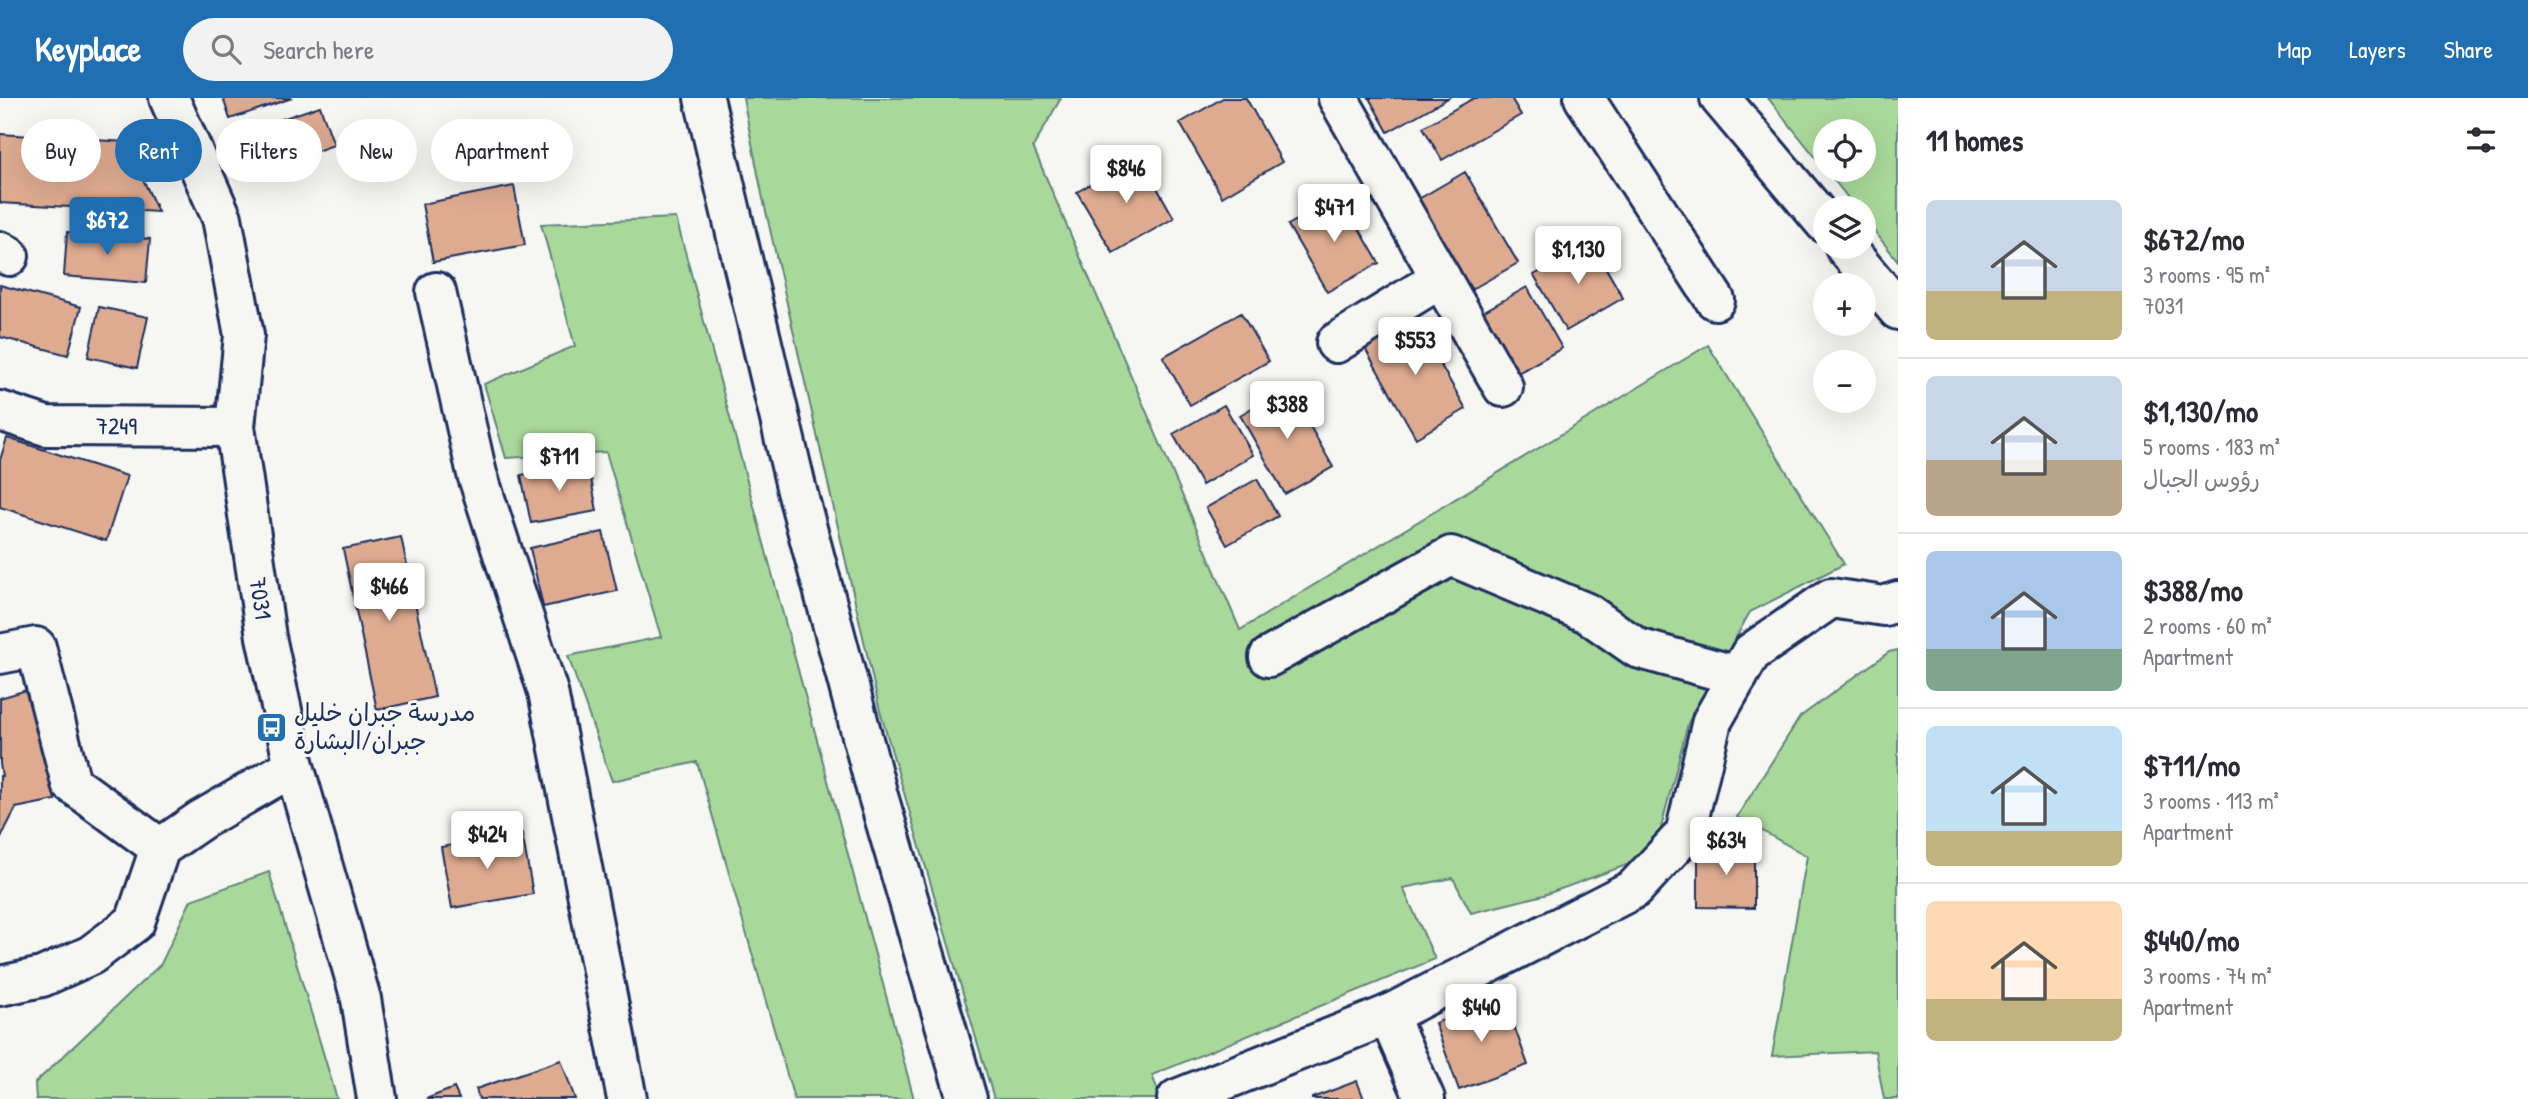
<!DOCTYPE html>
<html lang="en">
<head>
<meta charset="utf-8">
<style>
	body { margin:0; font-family:"Patrick Hand","Playpen Sans Arabic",sans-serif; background:#f2f2f3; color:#2b2b33; height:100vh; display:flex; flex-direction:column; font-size:26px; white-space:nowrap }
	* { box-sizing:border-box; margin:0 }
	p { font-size:23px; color:#7c7c81 }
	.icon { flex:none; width:38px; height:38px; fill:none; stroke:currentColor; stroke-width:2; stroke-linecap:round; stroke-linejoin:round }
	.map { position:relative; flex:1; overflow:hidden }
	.sheet { display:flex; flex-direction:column; background:#fff; width:630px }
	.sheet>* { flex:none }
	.hud { position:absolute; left:21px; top:21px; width:665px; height:63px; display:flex; gap:14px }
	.tools { position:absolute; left:1813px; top:21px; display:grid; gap:14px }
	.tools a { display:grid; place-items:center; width:63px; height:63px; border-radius:50%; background:#fff; box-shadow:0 7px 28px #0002; font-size:35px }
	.price { position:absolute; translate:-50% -60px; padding:0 16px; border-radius:7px; background:#fff; color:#222; font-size:23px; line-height:46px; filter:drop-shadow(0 2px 4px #0008) }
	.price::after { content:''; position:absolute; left:50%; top:42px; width:21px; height:16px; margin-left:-10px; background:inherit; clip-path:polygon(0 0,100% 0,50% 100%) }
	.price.selected { background:#1f6fb2; color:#fff }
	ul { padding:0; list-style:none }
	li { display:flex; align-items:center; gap:21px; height:175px; padding:0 28px }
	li+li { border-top:2px solid #e1e1e2 }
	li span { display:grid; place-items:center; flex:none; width:196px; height:140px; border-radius:10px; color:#555 }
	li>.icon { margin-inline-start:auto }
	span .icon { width:84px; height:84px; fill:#fffc; stroke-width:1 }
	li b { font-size:30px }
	h2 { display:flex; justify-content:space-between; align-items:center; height:84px; padding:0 28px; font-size:30px }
	.tag { padding:0 24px; border-radius:32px; background:#fff; box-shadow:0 7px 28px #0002; font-size:24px; line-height:63px }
	.tag.selected { background:#1f6fb2; color:#fff }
	header { display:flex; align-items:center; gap:42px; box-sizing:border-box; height:98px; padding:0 35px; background:#1f6fb2; color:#fff }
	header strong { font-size:33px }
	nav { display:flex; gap:38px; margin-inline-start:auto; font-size:24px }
	.search { width:490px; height:63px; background:#f2f2f3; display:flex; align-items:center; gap:18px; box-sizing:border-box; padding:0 24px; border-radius:38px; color:#7c7c81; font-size:26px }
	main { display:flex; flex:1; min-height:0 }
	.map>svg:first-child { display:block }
	.green { fill:#a9d99a; stroke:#62847c; stroke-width:2 }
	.building { fill:#deab90; stroke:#1b2f5e; stroke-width:2 }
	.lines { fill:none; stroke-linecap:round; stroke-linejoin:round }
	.minor-casing { stroke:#1b2f5e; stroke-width:44 }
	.minor { stroke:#f6f6f2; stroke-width:38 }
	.labels { text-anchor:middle; stroke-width:6; stroke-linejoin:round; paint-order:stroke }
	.street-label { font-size:24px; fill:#1b2f5e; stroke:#f6f6f2 }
	.poi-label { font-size:24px; fill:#1b2f5e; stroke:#f6f6f2; text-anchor:start }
</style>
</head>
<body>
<header>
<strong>Keyplace</strong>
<div class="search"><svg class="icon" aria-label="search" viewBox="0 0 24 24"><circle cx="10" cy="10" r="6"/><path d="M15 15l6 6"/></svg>Search here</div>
<nav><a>Map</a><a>Layers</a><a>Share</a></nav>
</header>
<main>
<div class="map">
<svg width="1898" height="1001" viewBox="0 0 1898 1001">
	<rect width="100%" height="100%" fill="#f6f6f2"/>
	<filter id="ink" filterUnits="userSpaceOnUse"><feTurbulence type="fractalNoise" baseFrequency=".0143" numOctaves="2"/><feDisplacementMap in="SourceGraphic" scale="14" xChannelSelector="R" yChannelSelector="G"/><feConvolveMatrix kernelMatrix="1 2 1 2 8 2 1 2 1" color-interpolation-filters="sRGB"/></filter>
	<g filter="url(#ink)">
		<path class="green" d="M743,0H1061L1033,49L1240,532L1708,247L1844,466L1750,514L1688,625L1654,757L1544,797L1471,815L1453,780L1403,790L1435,861L1152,977L1161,1001H994L880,613L762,96Z
			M1768,0H1898V163L1864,120V110H1856L1826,72H1864V33H1825V71Z
			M676,120L914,1001H794L697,664L612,683L568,558L661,539L606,354L506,360L484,286L575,248L541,126Z
			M1898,552V1001H1884L1875,953L1772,958L1807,758L1737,719L1800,619L1889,554Z
			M269,774L337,1001H36L35,985L161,866L191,802Z"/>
		<path class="building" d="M223,0H292L230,21Z
			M1223,0H1246L1282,64L1222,99L1180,25Z
			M1369,0H1448L1388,34Z
			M1474,0H1511L1521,17L1442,62L1423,29Z
			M320,8L334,47L251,76L237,36Z
			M0,36L126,44L158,114L0,105Z
			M1139,58L1174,120L1113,155L1077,94Z
			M1465,74L1518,165L1469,193L1417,102Z
			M514,88L525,147L433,164L422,106Z
			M1340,97L1379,165L1327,194L1288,127Z
			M67,134L150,141L146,185L64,178Z
			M1591,144L1623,200L1566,233L1534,177Z
			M0,187L81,209L68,257L0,239Z
			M1527,189L1562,250L1516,276L1481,215Z
			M99,209L148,219L137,270L88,259Z
			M1241,215L1269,263L1190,307L1163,259Z
			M1413,219L1466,311L1416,340L1363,247Z
			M1288,289L1333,369L1285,396L1240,317Z
			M1224,307L1253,357L1202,387L1173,336Z
			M7,340L127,378L106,443L0,409V362Z
			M588,365L597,413L531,425L521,377Z
			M1257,381L1278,418L1227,447L1206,410Z
			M603,434L617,493L543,509L530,450Z
			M401,439L435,599L377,612L343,451Z
			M30,591L55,702L16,710L0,741V678H2L0,666V600Z
			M522,735L533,796L452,810L441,749Z
			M1698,749H1754V810L1698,809Z
			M1504,900L1528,967L1459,992L1435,925Z
			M561,962L575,1001H479L476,991Z
			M1357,983L1364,1001H1312V1000Z
			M454,990L459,1001H426Z"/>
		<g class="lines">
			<defs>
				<g id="minor">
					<path id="s1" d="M169,0L222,120L244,237L235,329L266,539L294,668L361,901L377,1001"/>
					<path d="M704,0L797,393L878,698L967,1001"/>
					<path d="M1338,0L1503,289"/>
					<path d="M1584,0L1715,202"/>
					<path d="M1720,0L1825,125"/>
					<path d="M1845,149L1898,212"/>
					<path d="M0,153L9,158"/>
					<path d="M436,194L477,376L548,594L627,1001"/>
					<path d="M1336,245L1441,180"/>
					<path id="s2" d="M0,313L46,328L235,329"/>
					<path d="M0,556L36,549L71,685L160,750"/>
					<path d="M1269,559L1451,458L1587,515L1637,550L1738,578"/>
					<path d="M0,888L42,879L91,857L135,824L160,750L201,722L294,668"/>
					<path d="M1388,917L1425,1001"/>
					<path d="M1177,1001L1388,917L1634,791L1685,736L1712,623L1751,555L1831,500L1884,508L1898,503"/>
				</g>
			</defs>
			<use href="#minor" class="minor-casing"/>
			<use href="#minor" class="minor"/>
		</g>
	</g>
	<defs>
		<symbol id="bus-square" viewBox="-11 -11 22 22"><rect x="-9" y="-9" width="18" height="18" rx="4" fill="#1f6fb2" stroke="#f6f6f2"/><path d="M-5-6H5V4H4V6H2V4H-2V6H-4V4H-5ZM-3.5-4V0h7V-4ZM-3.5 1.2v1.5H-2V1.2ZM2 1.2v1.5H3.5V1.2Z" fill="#fff"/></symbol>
	</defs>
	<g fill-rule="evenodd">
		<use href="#bus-square" x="254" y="612" width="35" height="35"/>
	</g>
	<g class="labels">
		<g class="street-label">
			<text dy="8" stroke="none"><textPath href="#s2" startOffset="119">7249</textPath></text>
			<text dy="8" stroke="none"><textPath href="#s1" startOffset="516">7031</textPath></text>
		</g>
		<g class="poi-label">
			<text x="294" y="623">مدرسة جبران خليل<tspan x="294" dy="28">جبران/البشارة</tspan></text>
		</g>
	</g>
</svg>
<div class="tools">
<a><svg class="icon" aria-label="locate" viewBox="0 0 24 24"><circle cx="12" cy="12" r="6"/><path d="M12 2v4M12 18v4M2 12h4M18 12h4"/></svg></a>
<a><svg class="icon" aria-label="layers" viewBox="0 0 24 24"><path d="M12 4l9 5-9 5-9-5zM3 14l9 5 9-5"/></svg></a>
<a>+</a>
<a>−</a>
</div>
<b class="price" style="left:1126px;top:107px">$846</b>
<b class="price" style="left:1334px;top:146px">$471</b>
<b class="price selected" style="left:107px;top:159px">$672</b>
<b class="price" style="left:1578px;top:188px">$1,130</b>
<b class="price" style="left:1415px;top:279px">$553</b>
<b class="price" style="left:1287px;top:343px">$388</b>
<b class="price" style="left:559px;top:395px">$711</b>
<b class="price" style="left:389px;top:525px">$466</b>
<b class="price" style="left:487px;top:773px">$424</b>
<b class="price" style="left:1726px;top:779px">$634</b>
<b class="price" style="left:1481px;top:946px">$440</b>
<div class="hud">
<a class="tag">Buy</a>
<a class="tag selected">Rent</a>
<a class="tag">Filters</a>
<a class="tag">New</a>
<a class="tag">Apartment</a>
</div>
</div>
<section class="sheet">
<h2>11 homes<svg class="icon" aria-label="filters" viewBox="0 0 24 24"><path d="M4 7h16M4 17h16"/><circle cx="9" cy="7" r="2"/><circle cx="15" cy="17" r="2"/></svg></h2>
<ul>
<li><span style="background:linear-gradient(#c9d6e8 65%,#c2b280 0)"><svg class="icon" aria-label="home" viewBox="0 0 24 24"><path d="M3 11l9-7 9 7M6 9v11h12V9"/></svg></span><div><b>$672/mo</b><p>3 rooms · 95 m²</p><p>7031</p></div></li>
<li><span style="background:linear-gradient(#c9d6e8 60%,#b9a48a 0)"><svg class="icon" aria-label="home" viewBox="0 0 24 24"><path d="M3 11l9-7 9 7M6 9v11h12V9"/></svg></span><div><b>$1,130/mo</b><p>5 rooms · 183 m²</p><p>رؤوس الجبال</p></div></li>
<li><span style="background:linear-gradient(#a9c7e8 70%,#7fa58c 0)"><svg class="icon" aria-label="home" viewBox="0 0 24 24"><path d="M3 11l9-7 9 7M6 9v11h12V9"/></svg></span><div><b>$388/mo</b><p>2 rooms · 60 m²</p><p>Apartment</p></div></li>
<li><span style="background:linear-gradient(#bfe0f5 75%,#c2b280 0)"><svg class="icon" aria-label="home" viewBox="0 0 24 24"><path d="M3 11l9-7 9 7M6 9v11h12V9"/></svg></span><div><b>$711/mo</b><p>3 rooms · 113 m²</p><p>Apartment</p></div></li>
<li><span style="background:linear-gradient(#ffd9b3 70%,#c2b280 0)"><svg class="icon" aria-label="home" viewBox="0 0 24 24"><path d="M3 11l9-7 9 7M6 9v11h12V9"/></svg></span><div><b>$440/mo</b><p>3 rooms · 74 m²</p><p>Apartment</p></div></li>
</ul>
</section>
</main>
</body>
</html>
